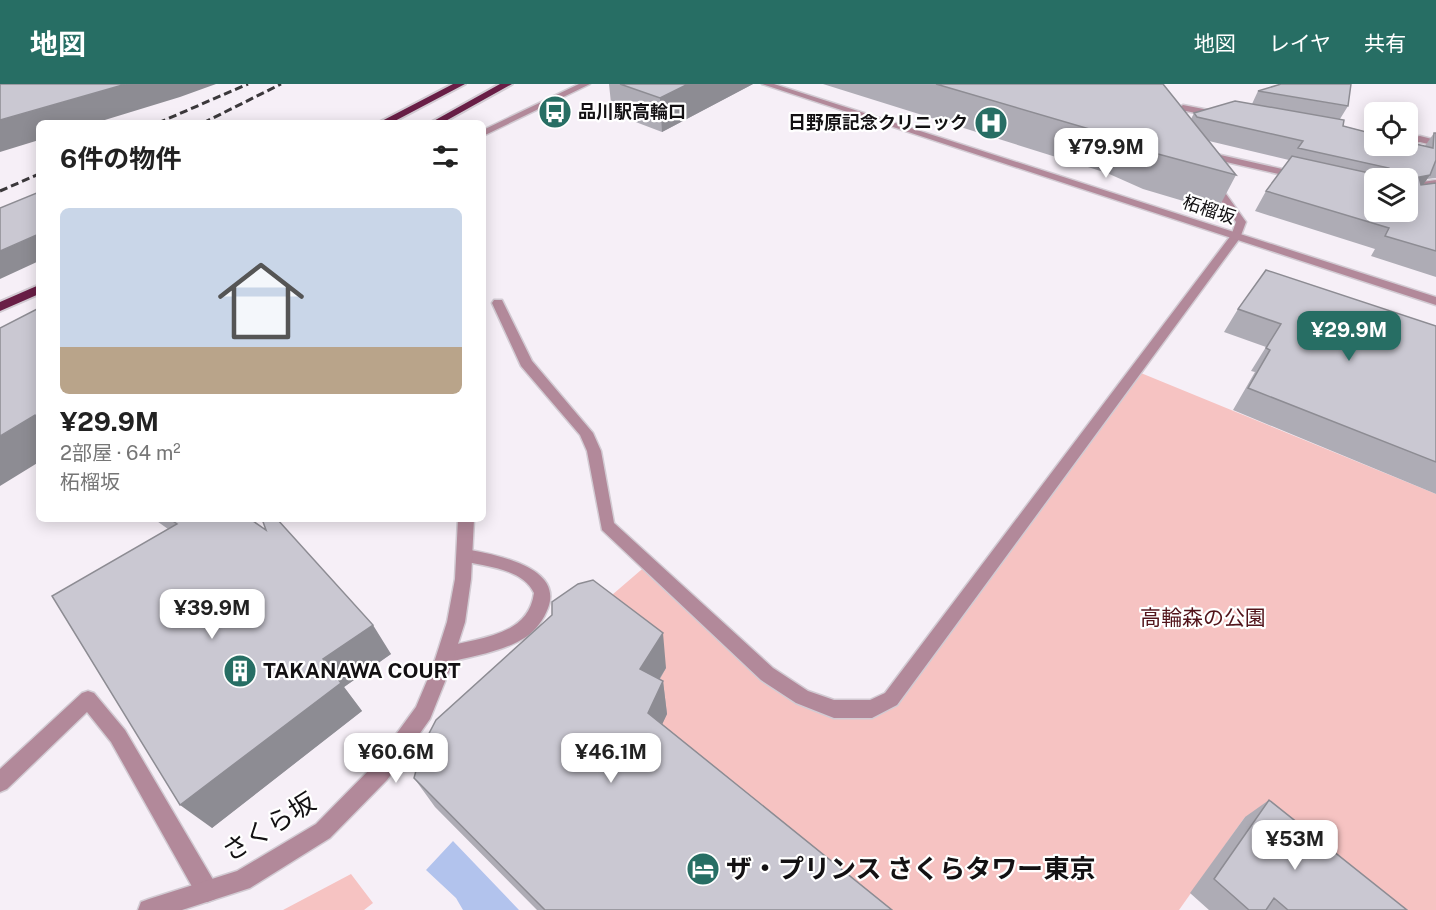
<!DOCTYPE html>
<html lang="ja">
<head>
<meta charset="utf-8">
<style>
	body { margin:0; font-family:"Public Sans","Noto Sans JP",sans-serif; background:#f6f6f6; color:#222; height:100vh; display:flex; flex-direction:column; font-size:22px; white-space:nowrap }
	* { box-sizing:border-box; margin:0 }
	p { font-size:20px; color:#767676 }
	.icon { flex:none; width:33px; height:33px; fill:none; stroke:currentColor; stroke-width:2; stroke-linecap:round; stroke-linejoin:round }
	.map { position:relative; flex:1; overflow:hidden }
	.details { position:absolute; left:36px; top:36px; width:450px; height:402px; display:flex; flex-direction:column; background:#fff; border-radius:9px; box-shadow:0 3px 15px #0003 }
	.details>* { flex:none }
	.buttons { position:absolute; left:1364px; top:18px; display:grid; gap:12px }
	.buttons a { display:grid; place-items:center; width:54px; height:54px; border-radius:9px; background:#fff; box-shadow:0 3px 15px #0003; font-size:30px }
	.price { position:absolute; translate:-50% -51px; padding:0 14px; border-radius:12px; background:#fff; color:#222; font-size:20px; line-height:39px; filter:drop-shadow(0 2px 3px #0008) }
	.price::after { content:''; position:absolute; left:50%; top:36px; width:18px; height:14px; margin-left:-9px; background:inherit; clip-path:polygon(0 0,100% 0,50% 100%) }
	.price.on { background:#276e64; color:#fff }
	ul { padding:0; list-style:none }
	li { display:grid; align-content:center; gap:12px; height:318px; padding:0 24px }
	li span { display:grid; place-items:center; height:186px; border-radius:9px; color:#555 }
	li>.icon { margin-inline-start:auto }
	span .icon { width:108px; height:108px; fill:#fffc; stroke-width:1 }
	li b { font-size:26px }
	h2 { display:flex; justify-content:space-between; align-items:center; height:72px; padding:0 24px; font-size:26px }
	header { display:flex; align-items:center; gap:36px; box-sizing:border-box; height:84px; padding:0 30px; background:#276e64; color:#fff }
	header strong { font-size:28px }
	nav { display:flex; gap:33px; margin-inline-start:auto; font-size:21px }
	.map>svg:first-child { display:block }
	.green { fill:#f6c3c2 }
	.water { fill:#b2c3ed }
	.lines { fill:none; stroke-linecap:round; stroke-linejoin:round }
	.service-casing { stroke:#d2cbd3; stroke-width:3 }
	.pedestrian-casing { stroke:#d2cbd3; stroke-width:3 }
	.minor-casing { stroke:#d2cbd3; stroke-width:3 }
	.tertiary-casing { stroke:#d2cbd3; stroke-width:3 }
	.trunk-casing { stroke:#d2cbd3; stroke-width:4 }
	.service { fill:#b2899a; fill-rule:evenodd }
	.pedestrian { fill:#b2899a; fill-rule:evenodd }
	.minor { fill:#b2899a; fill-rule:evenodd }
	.tertiary { fill:#b2899a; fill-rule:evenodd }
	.trunk { fill:#691e46; fill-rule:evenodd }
	.rail { stroke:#3b383b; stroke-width:3; stroke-dasharray:8 4; stroke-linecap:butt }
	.wall { fill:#aeacb5 }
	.shaded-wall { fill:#8d8c93 }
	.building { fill:#cac8d2; stroke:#8d8c93; stroke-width:1.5; fill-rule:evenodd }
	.labels { text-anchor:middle; stroke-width:4.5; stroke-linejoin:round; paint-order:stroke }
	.far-poi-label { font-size:18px; font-weight:bold; fill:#131113; stroke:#fff; text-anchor:start }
	.far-street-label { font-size:18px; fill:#131113; stroke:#fff }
	.park-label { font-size:21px; fill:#52141a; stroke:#fff }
	.poi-label { font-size:21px; font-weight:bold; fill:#131113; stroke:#fff; text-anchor:start }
	.near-street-label { font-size:26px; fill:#131113; stroke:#fff }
	.near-poi-label { font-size:26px; font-weight:bold; fill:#131113; stroke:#fff; text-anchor:start }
</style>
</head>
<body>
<header>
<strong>地図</strong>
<nav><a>地図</a><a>レイヤ</a><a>共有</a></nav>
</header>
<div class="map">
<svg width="1436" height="826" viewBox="0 0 1436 826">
	<rect width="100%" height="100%" fill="#f6eff7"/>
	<path class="green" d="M1136,287L1436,410V826H1358L1245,733L1179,826H852L653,660L605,517L648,480L767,590L834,625L891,615Z
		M351,790L373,819L364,826H283Z"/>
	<path class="water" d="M453,757L519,826H463L456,814L426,786Z"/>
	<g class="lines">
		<defs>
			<path id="service" d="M579,0H590L483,52V46Z
				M1203,67L1300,89L1305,92L1300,95L1200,72L1198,70Z
				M1436,96V102L1430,103L1427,118L1407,119V113H1418L1422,98Z
				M465,465C492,470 564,482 548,524C544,535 536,546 526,553C503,568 472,572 446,579L440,577L437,571L440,565C474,553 528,555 534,509C522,483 483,483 459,476L457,471L459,466Z
				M88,607L94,609L125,646L215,799L218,807L215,815L207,818L199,815L111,658L87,628L7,705L0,708V685L82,609Z"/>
			<path id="pedestrian" d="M1236,149L1241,152L1240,154L897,621L872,634H834L796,619L761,596L602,446L587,367L580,351L521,282L492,219L494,216H502L532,277L593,349L601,367L614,439L773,584L808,607L834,616H870L885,609L1232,150Z"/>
			<path id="minor" d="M1183,21L1219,28L1223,31L1219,34L1186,27L1181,44L1174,46L1179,24Z
				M1420,52L1436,56V62L1420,58L1407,60V54Z
				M1210,96H1216L1246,138L1240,154L1231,152L1236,138L1208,98Z"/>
			<path id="tertiary" d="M762,0H774L1436,213V221Z
				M458,435H474L471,495L465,538L450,585L430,635L387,696L330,754L250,804L182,826H138L141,818L149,815L237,787L316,740L373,682L416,623L432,585L447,538L455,495Z"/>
			<path id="trunk" d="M453,0H465L391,39H378Z
				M500,0H512L442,39H430Z
				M39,201V210L0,227V218Z"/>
		</defs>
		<use href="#service" class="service-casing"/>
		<use href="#pedestrian" class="pedestrian-casing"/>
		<use href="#minor" class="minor-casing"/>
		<use href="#tertiary" class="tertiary-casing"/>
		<use href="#trunk" class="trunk-casing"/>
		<use href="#service" class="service"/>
		<use href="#pedestrian" class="pedestrian"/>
		<use href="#minor" class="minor"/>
		<use href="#tertiary" class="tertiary"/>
		<use href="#trunk" class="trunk"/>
		<path class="rail" d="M158,39L248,0
			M203,39L281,0
			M0,107L39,90"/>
	</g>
	<path class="wall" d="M609,0H753L662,48L612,29Z
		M823,0H1162L1191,35L1194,29L1252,20L1258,7L1348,22L1340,35L1343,42L1425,62L1434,49H1436V94L1427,95L1423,101L1436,99V193L1371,172L1375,165L1255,127L1266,107L1289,76L1209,57L1236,91L1217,127L1143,105L1107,89Z
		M1238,225L1436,242V410L1233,326L1255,288L1251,287L1266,263L1224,248Z
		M154,435H250L391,570L344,603L362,627L212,744L168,445Z
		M666,584L660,595L663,597L667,630L662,640L892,826H537L435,723L414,694Z
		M1269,716L1407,826H1209L1190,809L1245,733Z"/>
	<path class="shaded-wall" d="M126,0H216L180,13L95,39H39V56L0,68V36Z
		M688,0H753L662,48L660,14Z
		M1430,91L1416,111L1419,93Z
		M39,150V177L0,195V167Z
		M35,331L39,335V378L0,402V352Z
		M373,541L391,570L344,603L362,627L212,744L180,721L323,575Z
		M663,549L666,584L645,618L640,585Z
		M663,597L667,630L653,660L648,629Z"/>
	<path class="building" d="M0,0H126L0,36Z
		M620,0H688L660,14Z
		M936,0H1163L1236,91L1158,70L1120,54Z
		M1281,0H1351L1348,22L1258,7Z
		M1235,17L1344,36L1343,42L1374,50V62H1407V58L1433,64L1434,49H1436V76L1430,91L1419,93L1421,101L1436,99V167L1385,152L1389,144L1266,107L1292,72L1387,93L1390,91L1389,84L1298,64L1303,57L1197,33L1194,29ZM1374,94H1407V128H1374Z
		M39,108V150L0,167V124Z
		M1266,186L1436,242V378L1248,304L1270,266L1266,264L1281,240L1238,225Z
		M39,224V333L35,331L0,352V244Z
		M170,435H250L266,446L262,435H277L373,541L323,575L341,599L180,721L52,512L177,440Z
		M593,496L663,549L640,585L663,597L648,629L892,826H545L414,694L423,661L436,636L552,531V518L578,500Z
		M1269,716L1407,826H1288L1274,814L1266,826H1249L1214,795Z"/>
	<defs>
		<symbol id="bus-disc" viewBox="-11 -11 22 22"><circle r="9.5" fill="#276e64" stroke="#fff"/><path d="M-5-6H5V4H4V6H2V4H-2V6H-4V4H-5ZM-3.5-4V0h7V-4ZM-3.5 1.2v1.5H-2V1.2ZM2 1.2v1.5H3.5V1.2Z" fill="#fff"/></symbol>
		<symbol id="hospital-disc" viewBox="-11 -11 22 22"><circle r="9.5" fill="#276e64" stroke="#fff"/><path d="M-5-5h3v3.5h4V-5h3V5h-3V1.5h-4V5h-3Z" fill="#fff"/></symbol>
		<symbol id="building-disc" viewBox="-11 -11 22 22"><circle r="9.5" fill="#276e64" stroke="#fff"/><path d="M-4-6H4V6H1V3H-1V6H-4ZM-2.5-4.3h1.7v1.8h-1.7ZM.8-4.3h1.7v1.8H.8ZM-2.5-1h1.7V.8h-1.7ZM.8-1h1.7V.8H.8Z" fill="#fff"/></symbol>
		<symbol id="hotel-disc" viewBox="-11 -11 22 22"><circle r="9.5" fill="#276e64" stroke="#fff"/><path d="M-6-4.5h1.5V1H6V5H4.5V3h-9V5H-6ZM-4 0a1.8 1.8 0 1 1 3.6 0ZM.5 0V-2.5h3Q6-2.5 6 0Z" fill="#fff"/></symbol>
	</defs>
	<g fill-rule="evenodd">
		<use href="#bus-disc" x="536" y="9" width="38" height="38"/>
		<use href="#hospital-disc" x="972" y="20" width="38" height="38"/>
		<use href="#building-disc" x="221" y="568" width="38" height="38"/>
		<use href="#hotel-disc" x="684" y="766" width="38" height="38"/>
	</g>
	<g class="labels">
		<g class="far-poi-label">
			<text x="578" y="34">品川駅高輪口</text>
			<text x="968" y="45" text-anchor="end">日野原記念クリニック</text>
		</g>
		<g class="far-street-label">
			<text transform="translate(1209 126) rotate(18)" y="6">柘榴坂</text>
		</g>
		<g class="park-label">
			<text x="1203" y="541">高輪森の公園</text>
		</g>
		<g class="poi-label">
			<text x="263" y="594">TAKANAWA COURT</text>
		</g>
		<g class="near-street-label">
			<text transform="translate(269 743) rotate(-32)" y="9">さくら坂</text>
		</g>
		<g class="near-poi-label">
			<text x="726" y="794">ザ・プリンス さくらタワー東京</text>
		</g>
	</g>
</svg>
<div class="buttons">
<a><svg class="icon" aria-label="locate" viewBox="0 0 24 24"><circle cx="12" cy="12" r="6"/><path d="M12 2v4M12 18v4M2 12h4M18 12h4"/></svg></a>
<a><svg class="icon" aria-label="layers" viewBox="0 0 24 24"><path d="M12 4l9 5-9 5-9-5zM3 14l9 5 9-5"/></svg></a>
</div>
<b class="price" style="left:1106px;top:95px">¥79.9M</b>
<b class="price on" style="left:1349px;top:278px">¥29.9M</b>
<b class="price" style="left:212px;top:556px">¥39.9M</b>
<b class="price" style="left:396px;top:700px">¥60.6M</b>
<b class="price" style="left:611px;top:700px">¥46.1M</b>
<b class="price" style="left:1295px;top:787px">¥53M</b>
<section class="details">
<h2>6件の物件<svg class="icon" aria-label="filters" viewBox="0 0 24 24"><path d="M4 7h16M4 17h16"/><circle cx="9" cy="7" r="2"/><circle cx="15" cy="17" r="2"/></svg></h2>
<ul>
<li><span style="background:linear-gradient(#c9d6e8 75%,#b9a48a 0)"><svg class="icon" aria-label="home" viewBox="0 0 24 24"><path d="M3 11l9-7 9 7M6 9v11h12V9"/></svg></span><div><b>¥29.9M</b><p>2部屋 · 64 m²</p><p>柘榴坂</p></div></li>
</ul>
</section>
</div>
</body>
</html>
